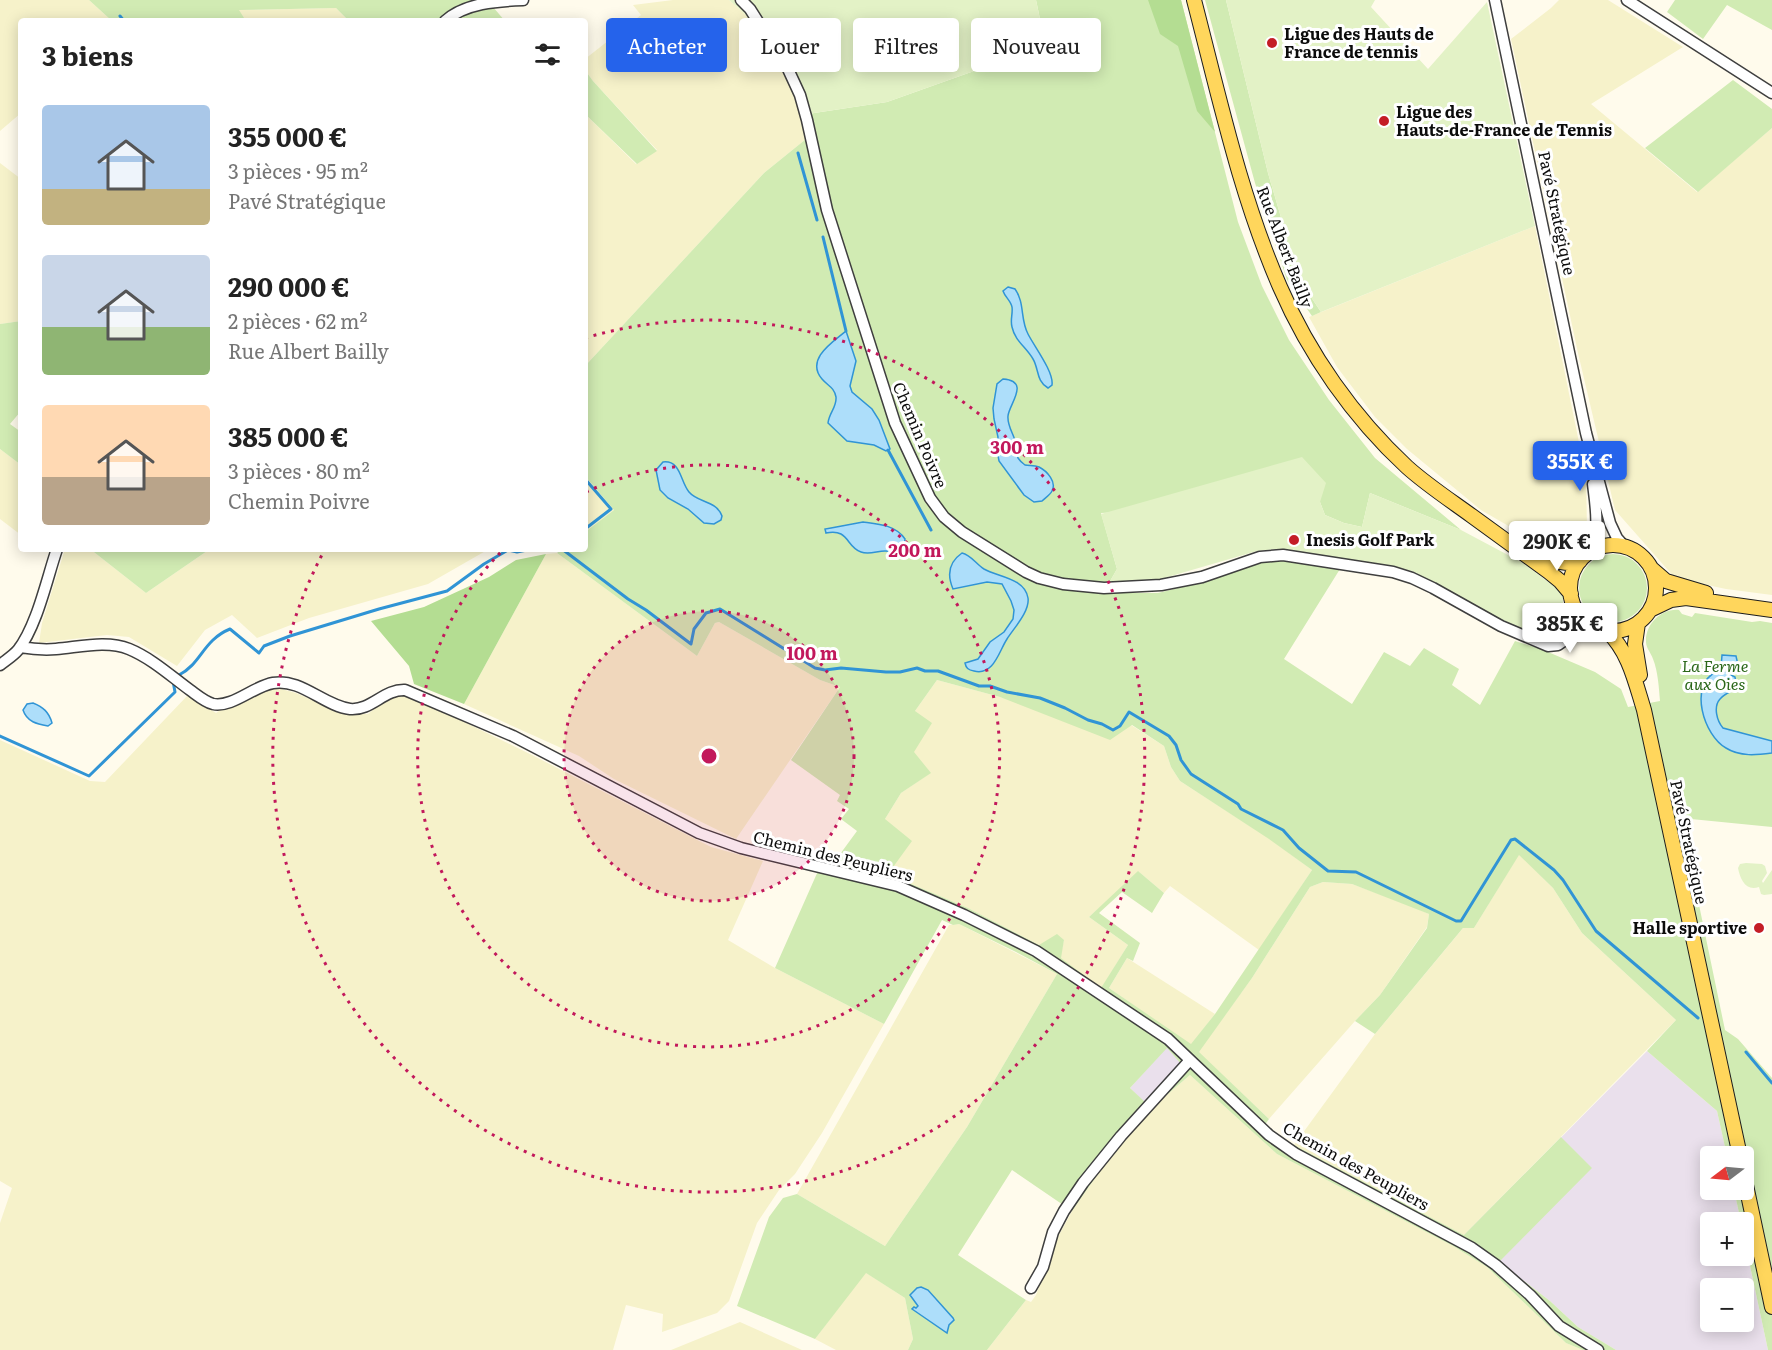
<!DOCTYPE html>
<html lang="fr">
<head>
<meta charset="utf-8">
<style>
	body { margin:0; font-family:Literata,serif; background:#f6f6f6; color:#222; height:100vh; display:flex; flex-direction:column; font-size:22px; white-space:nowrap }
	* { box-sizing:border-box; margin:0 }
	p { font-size:20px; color:#767676 }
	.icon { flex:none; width:33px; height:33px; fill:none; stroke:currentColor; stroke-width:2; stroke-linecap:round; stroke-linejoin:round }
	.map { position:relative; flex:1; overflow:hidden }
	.details { position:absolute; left:18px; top:18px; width:570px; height:534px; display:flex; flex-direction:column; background:#fff; border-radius:6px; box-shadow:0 3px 15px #0003 }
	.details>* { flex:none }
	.hud { position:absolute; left:606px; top:18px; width:570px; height:54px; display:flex; gap:12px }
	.needle { width:39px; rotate:254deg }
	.controls { position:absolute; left:1700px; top:1146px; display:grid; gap:12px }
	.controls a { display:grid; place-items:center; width:54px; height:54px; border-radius:6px; background:#fff; box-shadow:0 3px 15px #0003; font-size:30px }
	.price { position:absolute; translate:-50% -51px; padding:0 14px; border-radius:6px; background:#fff; color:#222; font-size:20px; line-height:39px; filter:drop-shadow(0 2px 3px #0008) }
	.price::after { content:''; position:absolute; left:50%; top:36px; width:18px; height:14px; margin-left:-9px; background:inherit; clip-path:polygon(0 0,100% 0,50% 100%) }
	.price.current { background:#2563eb; color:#fff }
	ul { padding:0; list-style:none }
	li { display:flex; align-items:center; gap:18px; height:150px; padding:0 24px }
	li span { display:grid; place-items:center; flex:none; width:168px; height:120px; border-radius:6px; color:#555 }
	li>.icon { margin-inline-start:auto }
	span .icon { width:72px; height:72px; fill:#fffc; stroke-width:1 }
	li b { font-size:26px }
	h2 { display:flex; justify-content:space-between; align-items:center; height:72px; padding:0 24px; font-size:26px }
	.chip { padding:0 21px; border-radius:6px; background:#fff; box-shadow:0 3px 15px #0003; font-size:21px; line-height:54px }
	.chip.current { background:#2563eb; color:#fff }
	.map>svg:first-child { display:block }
	.industrial { fill:#eae0ec; fill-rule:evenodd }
	.farmland { fill:#f6f2ca }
	.green { fill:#d1ebb3; fill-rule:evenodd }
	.forest { fill:#b4dd92 }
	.pitch { fill:#e3f2c6 }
	.water { fill:#addefa; stroke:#3094d5; stroke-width:1.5 }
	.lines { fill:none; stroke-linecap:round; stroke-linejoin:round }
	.stream { stroke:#3094d5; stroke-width:3 }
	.minor-casing { stroke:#3f3f3f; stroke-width:13 }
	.major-casing { stroke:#1d1d1d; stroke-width:16 }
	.minor { stroke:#fff; stroke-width:10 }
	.major { stroke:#ffd65c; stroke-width:14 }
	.ring { fill:none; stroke:#c2185b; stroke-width:3; stroke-dasharray:3 6 }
	.poi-dot { fill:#c41d26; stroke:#fff; stroke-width:2 }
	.labels { text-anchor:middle; stroke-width:6; stroke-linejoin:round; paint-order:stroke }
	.poi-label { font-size:16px; font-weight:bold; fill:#0c0c0c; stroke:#fff; text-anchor:start }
	.street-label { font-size:16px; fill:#0c0c0c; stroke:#fff }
	.park-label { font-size:16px; font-style:italic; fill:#2a6719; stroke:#fff }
	.centre { fill:#c2185b; stroke:#fff; stroke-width:3 }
	.ring-label { font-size:18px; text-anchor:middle; font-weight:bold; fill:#c2185b; stroke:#fff; stroke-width:6; stroke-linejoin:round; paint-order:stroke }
</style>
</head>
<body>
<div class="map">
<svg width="1772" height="1350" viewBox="0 0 1772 1350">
	<rect width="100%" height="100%" fill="#fffbec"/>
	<path class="industrial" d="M1167,1047L1182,1064L1145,1103L1130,1088Z
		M1647,1051L1717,1111L1727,1156H1710V1190H1734L1741,1222H1710V1256H1743V1233L1768,1350H1616L1578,1327L1550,1301L1464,1235ZM1710,1288H1743V1322H1710Z"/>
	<path class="farmland" d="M0,0H89L112,21H21V113L0,131Z
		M673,0H729L745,14L791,83L801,115L806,139L764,173L585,366V114L636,164L657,150L593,81L585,70V59L641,15L633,5Z
		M1559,0H1608L1683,47L1591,104L1697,192L1772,128V595L1726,589L1675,578L1615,510L1578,353L1511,39L1551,8Z
		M336,8L349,21H246L238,10Z
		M0,163L21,179V321L0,324Z
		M1535,226L1586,477L1587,528L1584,541L1576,551L1567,555L1524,535L1481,510L1407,449L1375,417L1337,367L1309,317Z
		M0,449L21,465V535L0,519Z
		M585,476L614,510L585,532Z
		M65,549H90L146,593L210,549H489L428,584L309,618L257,638L232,615L205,630L177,666L129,637L107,635L39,643L42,623Z
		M557,553L697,656L715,623L719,622L820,680L840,687L736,839L614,779L579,756L464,704L546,554Z
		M937,680L1000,697L1131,725L1164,746L1171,767L1180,781L1270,839L1312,870L1259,950L1170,886L1164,893L1139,872L1089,917L1128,945L1101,989L1060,958L1064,940L1039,945L968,908L888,874L885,819L901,793L930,773L913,752L915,711Z
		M274,687L296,693L343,713L368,714L386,699L411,692L456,718L532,755L711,847L763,861L728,940L775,968L884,1024L822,1133L795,1174L779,1190L757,1223L729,1301L717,1313L662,1332L663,1314L626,1305L613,1350H0V1223L12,1188L0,1181V740L90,781L105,782L188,695L216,713L225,707Z
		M1519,854L1553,888L1582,933L1676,1020L1464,1235L1294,1145L1375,1034L1464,927L1474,928Z
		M1323,882L1352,884L1411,906L1429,914L1427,927L1380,995L1355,1021L1269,1119L1198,1052L1252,978L1310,887Z
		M959,924L1057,974L967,1127L885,1246L797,1194L949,925Z
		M1127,958L1215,1014L1191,1045L1109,988Z
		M1190,1075L1277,1154L1453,1246L1487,1267L1566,1343L1583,1350H987L1026,1300L1031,1302L1036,1295L1059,1235L1072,1211L1100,1171L1148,1111Z
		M865,1272L905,1298L913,1339L908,1350H836L815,1339Z
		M740,1322L802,1350H671Z"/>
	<path class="green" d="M89,0H487L505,21H349L336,8L239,10L246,21H112Z
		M1036,0H1181L1238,222L1262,286L1289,340L1329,400L1375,458L1461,530L1370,493L1362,527L1344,523L1325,515L1320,502L1101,513L1117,569L1109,583L1051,581L1048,586L1100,593H1158L1202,582L1267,560L1281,559L1340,569L1284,659L1352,704L1384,652L1410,666L1424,648L1459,669L1452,685L1480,705L1515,641L1541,649L1595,672L1621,689L1628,707L1660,701C1659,689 1658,671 1653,659C1651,653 1646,648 1646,642C1645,624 1662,608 1679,610L1682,614L1692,617L1695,613L1752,622L1760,621L1772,623V827L1681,818L1725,1030L1738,1039L1772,1078V1350H1768L1743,1233V1222H1741L1734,1190H1743V1156H1727L1717,1111L1647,1051L1676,1020L1582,933L1553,888L1519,855L1474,928H1463L1375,1034L1355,1021L1380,995L1427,928L1429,914L1352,884L1323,882L1310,887L1252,978L1199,1052L1269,1119L1264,1126L1294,1145L1464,1235L1561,1137L1592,1168L1499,1262L1550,1301L1578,1327L1616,1350H1583L1566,1343L1487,1267L1453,1246L1277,1154L1190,1075L1148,1111L1100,1171L1072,1211L1012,1170L958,1255L1026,1300L987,1350H908L913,1339L905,1298L866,1273L815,1339L737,1306L769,1217L783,1198L797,1194L885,1246L967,1127L1057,974L1016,952L959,924L953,925L942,920L884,1024L775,968L822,862L835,861L857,831L841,819L849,809L837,801L840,795L791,760L840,687L820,680L719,622L715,623L697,656L557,553L562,549H585V532L614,510L585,476V366L764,173L806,139L801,115L887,102L1005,60L1003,51L1043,33ZM937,680L1000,697L1110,740L1132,725L1164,746L1171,767L1180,781L1269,839L1312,870L1215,1014L1191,1044L1109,988L1127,958L1133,961L1140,943L1099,913L1122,892L1152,913L1164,893L1138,871L1089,917L1128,945L1101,988L1061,958L1064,940L1057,934L1039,945L968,908L888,874L912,841L885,819L901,793L931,773L914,752L932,723L915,711ZM1167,1048L1182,1065L1145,1102L1130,1088Z
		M1205,0H1226L1268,173L1299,279L1321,312L1312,316L1287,280L1255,183Z
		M1675,0H1772V30L1727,5L1703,39L1667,12Z
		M585,70L593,81L657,151L637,164L585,114Z
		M1733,80L1772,109V128L1698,192L1645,148Z
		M21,321V411L10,424L21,432V465L0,449V324Z
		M90,549H210L146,593Z
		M1579 588a34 34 0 1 1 68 0a34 34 0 1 1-68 0Z"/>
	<path class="forest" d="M1148,0H1181L1215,132L1197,111L1178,46L1160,34Z
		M546,554L464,704L414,684L409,666L371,621L424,607L489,577L516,560Z"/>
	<path class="pitch" d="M729,0H1036L1043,33L1003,51L1005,60L887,102L801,115L791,83L771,51L745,14Z
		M1226,0H1375L1371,7L1428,69L1487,2L1535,226L1321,312L1299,279L1268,173Z
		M1302,457L1326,483L1320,502L1325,515L1344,523L1362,527L1370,493L1461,530L1523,563L1555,587L1563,597V617L1560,625L1554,632L1547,636L1537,635L1489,614L1412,571L1367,562L1278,549L1257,551L1154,581L1109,583L1117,569L1101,514Z
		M1746,863L1762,864L1765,866L1767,873L1762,881L1763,883L1772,870V894L1764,895L1761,894L1759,887C1746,892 1740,879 1738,868L1740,864Z"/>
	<path class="water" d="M1008,287L1015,289C1025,303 1020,319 1028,334C1034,346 1054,372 1052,385L1048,388C1036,381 1039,369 1033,359C1026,347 1015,341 1012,327C1010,320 1013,314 1012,307C1011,301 1005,297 1003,291Z
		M846,331L856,361L850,386L852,392L872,409L879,420L890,449L886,451L874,445L847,441L828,423C829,413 837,407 836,397C834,387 828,386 822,379C805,359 833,342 846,331Z
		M1003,379C1031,381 1009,404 1008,416C1007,426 1014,434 1016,444C1017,448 1016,454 1018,458C1020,461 1022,463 1025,465C1029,466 1034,465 1039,467C1047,471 1057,482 1052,491C1050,495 1045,498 1042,501L1034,502L1024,495L999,461L997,450L998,437L994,419L993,408L997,384Z
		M663,462C681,460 680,481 689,492C698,503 716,500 722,516L721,520L714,524L704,523L688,509L668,498L660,490L656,470Z
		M863,522C878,524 896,525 905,539L904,546L900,552C895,552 890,551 885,551C877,551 869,555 861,552C846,547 849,528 826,533L825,529L831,528Z
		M962,553C971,555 976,564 984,569C998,577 1025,578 1028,598C1030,611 1014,628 1007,639C999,651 994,676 974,671C968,670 966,668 965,663L978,659L990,642L1004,632L1013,619L1014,610L1011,601L1002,584L987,582L953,589C947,575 949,562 962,553Z
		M1722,655L1736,656L1738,665L1735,670L1721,668Z
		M1716,672H1725L1735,677L1737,688C1732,691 1724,694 1720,699C1713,707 1717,721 1723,728L1772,741V753C1757,755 1740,757 1726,748C1704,736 1688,685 1716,672Z
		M33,703C43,707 49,712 52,723L48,726C37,724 27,722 23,710L27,704Z
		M921,1287L928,1290L953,1318L954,1320L949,1325L947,1333L912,1309L914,1307L916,1308L918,1306L910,1295L917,1288Z"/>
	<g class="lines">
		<path class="stream" d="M120,16L124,21
			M798,153L817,220
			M823,237L846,331
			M888,450L931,530
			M585,479L611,509L585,529
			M562,549L628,599L646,610L691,644L694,629L706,613L720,609L815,668L825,670L841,668L886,672H900L917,668L925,671H938L979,686H990L1007,692L1040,698L1065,708L1088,720L1102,724L1113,730L1120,726L1129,712L1169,736L1176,745L1181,760L1191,774L1238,804L1241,809L1283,830L1299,848L1328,871L1356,872L1456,921H1461L1511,840L1515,839L1554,870L1563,880L1596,931L1698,1018
			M179,675C201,664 203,640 230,629L259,653L264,646L290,636L379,609L447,591L484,564L508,550L517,552L532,549
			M0,736L89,776L175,692L173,681
			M1746,1052L1772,1083"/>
		<defs>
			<path id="minor" d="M741,0L750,9L788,69L800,95L807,120L827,210L895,423L930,498L944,517L962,532L1026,572L1039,578L1063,584L1104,588L1161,585L1202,577L1260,557L1283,555L1393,572L1412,578L1433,588L1501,626L1548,646L1558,645L1578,631L1595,627
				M1495,0L1586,433L1610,523L1617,538L1625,547
				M1627,0L1772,93
				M445,21C465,3 497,1 523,0
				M1587,555C1601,535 1596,508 1593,484
				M1563,637L1570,628L1576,608
				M20,647C32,649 44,650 56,649C80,647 107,640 129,649C151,658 171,676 190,690C197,695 205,702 213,704C232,708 254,686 273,683C301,678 324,706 350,709C371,711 384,689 405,690L513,736L699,833L741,848L898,886L964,915L1036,951L1168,1039L1269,1135L1296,1154L1472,1248L1496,1265L1530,1295L1559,1326L1598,1350
				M0,665C6,660 13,656 18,650C37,626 47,578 57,549
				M1031,1288L1043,1267L1053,1232L1064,1211L1083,1183L1121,1136L1190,1060"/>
			<path id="major" d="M1194,0C1219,96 1240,195 1280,287C1309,354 1353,417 1407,467C1427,485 1450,500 1472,516C1498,535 1523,553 1549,572L1560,581L1571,594
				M1524,545C1541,555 1561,568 1580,561
				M1570 588a43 43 0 1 1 86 0a43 43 0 1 1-86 0Z
				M1651,568L1666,581L1706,593
				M1650,610L1671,600L1686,598L1772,610
				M1638,623L1635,644L1640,675
				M1607,631C1629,652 1635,681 1644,710L1740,1156
				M1743,1171L1772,1307"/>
		</defs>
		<use href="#minor" class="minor-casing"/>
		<use href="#major" class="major-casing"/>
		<use href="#minor" class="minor"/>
		<use href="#major" class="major"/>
	</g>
	<circle cx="709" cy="756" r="145" fill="#c2185b" fill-opacity=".12"/>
	<g class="ring">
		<circle cx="709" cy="756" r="145"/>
		<path d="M586 492A291 291 0 1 1 503 550"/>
		<path d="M585 338A436 436 0 1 1 324 551"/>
	</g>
	<g class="poi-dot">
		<circle cx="1272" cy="43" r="6"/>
		<circle cx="1384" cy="121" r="6"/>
		<circle cx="1294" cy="540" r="6"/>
		<circle cx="1759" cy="928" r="6"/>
	</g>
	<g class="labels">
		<g class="poi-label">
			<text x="1284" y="40">Ligue des Hauts de<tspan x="1284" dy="18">France de tennis</tspan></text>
			<text x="1396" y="118">Ligue des<tspan x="1396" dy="18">Hauts-de-France de Tennis</tspan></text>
			<text x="1306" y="546">Inesis Golf Park</text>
			<text x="1747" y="934" text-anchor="end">Halle sportive</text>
		</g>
		<g class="street-label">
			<text transform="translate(1557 213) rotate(78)" y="6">Pavé Stratégique</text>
			<text transform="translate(1285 247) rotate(69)" y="6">Rue Albert Bailly</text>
			<text transform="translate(920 435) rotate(67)" y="6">Chemin Poivre</text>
			<text transform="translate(1689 842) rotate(78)" y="6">Pavé Stratégique</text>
			<text transform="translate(833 856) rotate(14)" y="6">Chemin des Peupliers</text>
			<text transform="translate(1356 1166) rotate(29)" y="6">Chemin des Peupliers</text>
		</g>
		<g class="park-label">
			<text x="1715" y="672">La Ferme<tspan x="1715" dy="18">aux Oies</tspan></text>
		</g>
	</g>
	<circle cx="709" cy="756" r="9" class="centre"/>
	<g class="ring-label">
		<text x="1017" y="454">300 m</text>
		<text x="915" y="557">200 m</text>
		<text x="812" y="660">100 m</text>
	</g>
</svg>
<div class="controls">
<a><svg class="needle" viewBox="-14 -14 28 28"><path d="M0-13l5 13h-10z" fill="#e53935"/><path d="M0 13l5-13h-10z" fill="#767676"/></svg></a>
<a>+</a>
<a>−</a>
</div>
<b class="price current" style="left:1580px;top:492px">355K €</b>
<b class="price" style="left:1557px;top:572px">290K €</b>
<b class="price" style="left:1570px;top:654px">385K €</b>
<div class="hud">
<a class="chip current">Acheter</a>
<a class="chip">Louer</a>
<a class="chip">Filtres</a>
<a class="chip">Nouveau</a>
</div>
<section class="details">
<h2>3 biens<svg class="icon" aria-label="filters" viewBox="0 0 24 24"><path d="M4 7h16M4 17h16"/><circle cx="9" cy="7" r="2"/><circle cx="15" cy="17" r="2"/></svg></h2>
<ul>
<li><span style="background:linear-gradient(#a9c7e8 70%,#c2b280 0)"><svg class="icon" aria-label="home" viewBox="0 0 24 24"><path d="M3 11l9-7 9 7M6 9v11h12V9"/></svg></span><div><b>355 000 €</b><p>3 pièces · 95 m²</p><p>Pavé Stratégique</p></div></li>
<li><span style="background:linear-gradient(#c9d6e8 60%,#8fb573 0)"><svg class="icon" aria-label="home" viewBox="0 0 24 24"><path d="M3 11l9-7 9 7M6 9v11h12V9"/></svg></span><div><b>290 000 €</b><p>2 pièces · 62 m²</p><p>Rue Albert Bailly</p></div></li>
<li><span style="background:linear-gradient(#ffd9b3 60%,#b9a48a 0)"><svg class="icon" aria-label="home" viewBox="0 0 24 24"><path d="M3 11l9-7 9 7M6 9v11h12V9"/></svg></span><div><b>385 000 €</b><p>3 pièces · 80 m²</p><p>Chemin Poivre</p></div></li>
</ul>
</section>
</div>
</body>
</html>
